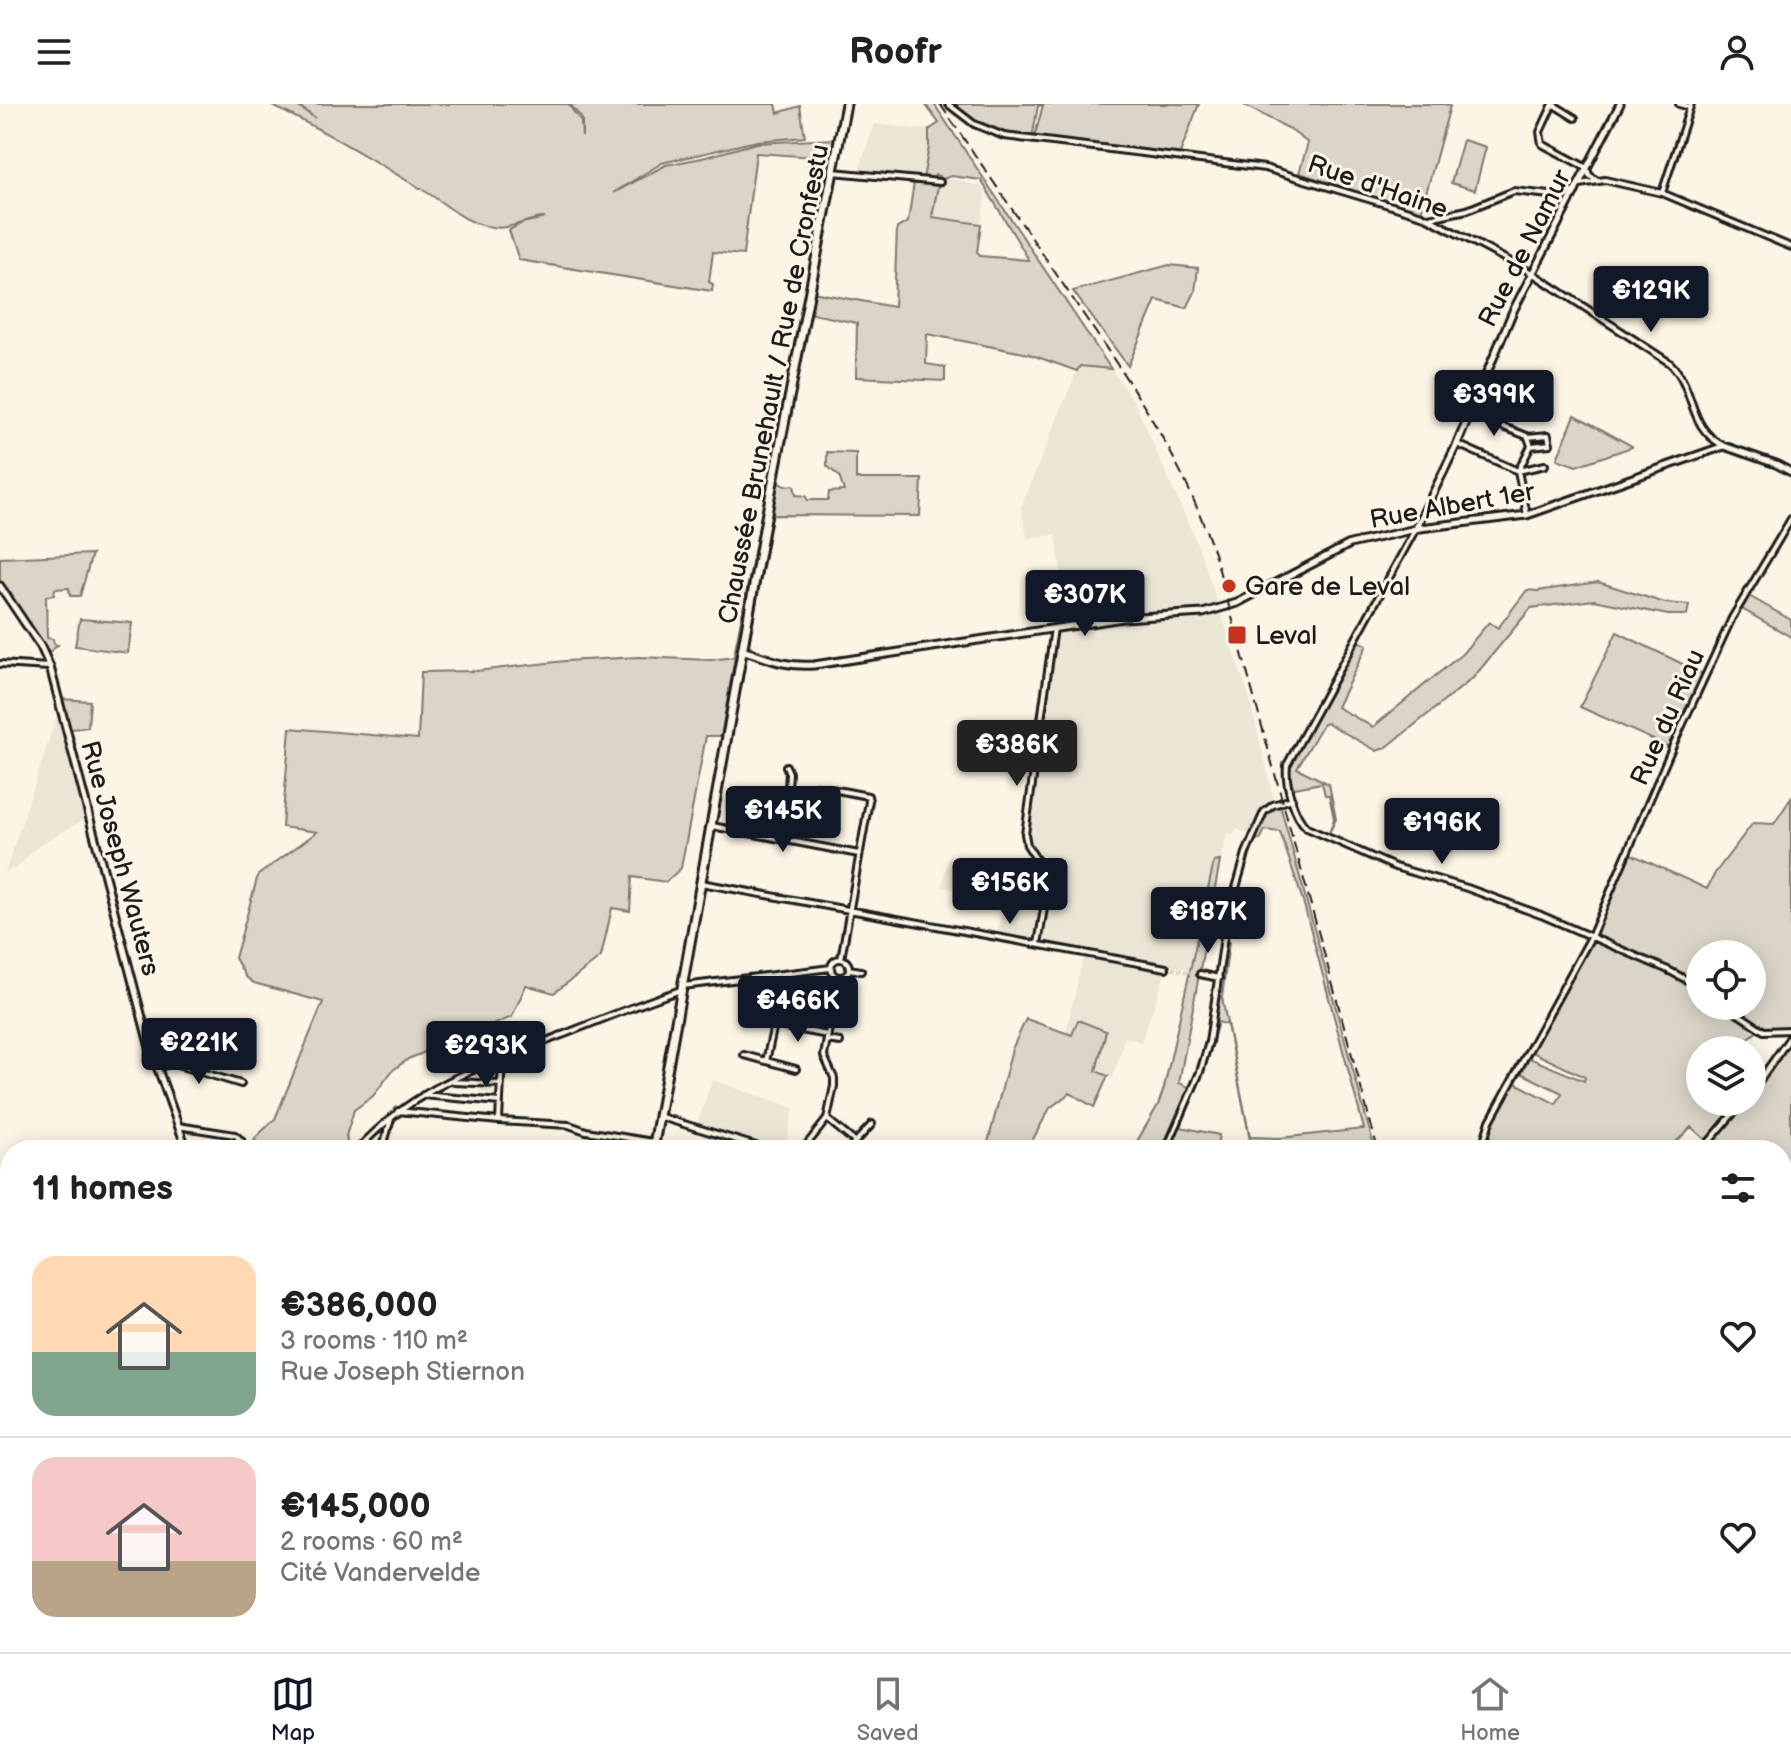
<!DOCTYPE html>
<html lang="en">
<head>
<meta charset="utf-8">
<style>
	body { margin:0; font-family:"Balsamiq Sans",sans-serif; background:#f2f2f2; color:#202124; height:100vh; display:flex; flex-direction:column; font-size:30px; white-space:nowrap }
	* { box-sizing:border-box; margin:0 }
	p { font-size:26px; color:#757577 }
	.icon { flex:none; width:44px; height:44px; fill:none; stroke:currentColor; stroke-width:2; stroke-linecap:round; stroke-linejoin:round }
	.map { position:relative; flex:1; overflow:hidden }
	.sheet { position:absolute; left:0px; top:1036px; width:1792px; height:512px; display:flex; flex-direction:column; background:#fff; border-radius:32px 32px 0 0; box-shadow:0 4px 20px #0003 }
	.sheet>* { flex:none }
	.buttons { position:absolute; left:1686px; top:836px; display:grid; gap:16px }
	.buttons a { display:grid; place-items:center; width:80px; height:80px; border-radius:50%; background:#fff; box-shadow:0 4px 20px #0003; font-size:40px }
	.price { position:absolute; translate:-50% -68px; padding:0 18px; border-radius:8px; background:#111827; color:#fff; font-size:26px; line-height:52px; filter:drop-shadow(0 2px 4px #0008) }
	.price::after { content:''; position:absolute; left:50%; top:48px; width:24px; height:18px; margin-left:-12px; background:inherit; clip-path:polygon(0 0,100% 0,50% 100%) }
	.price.active { background:#222; color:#fff }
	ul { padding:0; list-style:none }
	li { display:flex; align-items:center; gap:24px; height:200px; padding:0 32px }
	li+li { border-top:2px solid #e0e0e0 }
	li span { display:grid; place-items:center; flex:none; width:224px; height:160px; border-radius:24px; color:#555 }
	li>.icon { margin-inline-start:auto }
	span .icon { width:96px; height:96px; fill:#fffc; stroke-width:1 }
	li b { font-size:34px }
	h2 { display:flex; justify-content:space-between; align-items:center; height:96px; padding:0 32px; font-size:34px }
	header { display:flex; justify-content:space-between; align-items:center; height:104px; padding:0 32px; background:#fff; font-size:36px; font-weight:700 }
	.tab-bar { display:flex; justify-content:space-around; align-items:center; height:112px; border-top:2px solid #e0e0e0; background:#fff; font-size:22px; color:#757577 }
	.tab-bar a { display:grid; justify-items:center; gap:4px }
	.tab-bar .active { color:#111827 }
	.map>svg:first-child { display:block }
	.built { fill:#ebe5d6 }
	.green { fill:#dbd5c8; stroke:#7c7872; stroke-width:2 }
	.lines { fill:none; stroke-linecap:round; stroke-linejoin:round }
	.stream { stroke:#75726c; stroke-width:2 }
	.minor-tunnel { stroke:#dad4c7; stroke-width:4; stroke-dasharray:4 2; stroke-linecap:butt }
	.minor-casing { stroke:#1c1c1c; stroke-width:10 }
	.tertiary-casing { stroke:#1c1c1c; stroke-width:11 }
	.primary-casing { stroke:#1c1c1c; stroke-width:13 }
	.minor { stroke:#fcf5e5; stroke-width:4 }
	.tertiary { stroke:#fcf5e5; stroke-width:5 }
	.primary { stroke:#fcf5e5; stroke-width:7 }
	.rail { stroke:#1c1c1c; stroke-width:2; stroke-dasharray:12 6; stroke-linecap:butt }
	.poi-dot { fill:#c8321e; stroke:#fcf5e5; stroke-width:3 }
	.labels { text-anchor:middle; stroke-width:6; stroke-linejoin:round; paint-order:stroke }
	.street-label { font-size:26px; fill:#1c1c1c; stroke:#fcf5e5 }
	.poi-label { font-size:26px; fill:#1c1c1c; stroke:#fcf5e5; text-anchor:start }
</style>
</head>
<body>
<header><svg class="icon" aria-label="menu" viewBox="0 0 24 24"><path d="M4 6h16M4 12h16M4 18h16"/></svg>Roofr<svg class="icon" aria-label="person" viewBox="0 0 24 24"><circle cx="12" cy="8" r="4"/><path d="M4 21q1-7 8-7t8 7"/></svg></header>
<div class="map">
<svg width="1791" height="1548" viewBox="0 0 1791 1548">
	<rect width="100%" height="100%" fill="#fcf5e5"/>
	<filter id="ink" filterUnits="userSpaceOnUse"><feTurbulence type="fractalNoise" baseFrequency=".0125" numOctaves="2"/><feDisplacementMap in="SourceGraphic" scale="16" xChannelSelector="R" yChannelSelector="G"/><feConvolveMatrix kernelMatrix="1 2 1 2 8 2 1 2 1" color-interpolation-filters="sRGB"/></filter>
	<g filter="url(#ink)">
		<path class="built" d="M874,20L929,26V43L923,75L939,72L938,77L941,79L951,75L981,82L986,89L981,120L932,113L937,82L914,78L915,75L858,69Z
			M1079,262L1111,265L1135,299L1199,444L1250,596L1275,701L1260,716L1254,732L1237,725L1233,731L1227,728L1199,866L1168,862L1141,938L1125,933L1113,974L1060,953L1085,847L997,832L1004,794L942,783L948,754L1032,765L1033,757L1020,742L1051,535L1048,529L1039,528L1040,523L1068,518L1056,430L1027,434L1021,403Z
			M59,606L87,714L39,741L14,766L12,764L5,769Z
			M712,976L794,1004L787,1034L777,1046L697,1021Z"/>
		<path class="green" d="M268,0H294L315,14L299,2L300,0H568L581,18L582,33V15L570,0H776L778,9L800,2L805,33L757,37L662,59L613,89L666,61L702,54L757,39L835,35L831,54L756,49L743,151L713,148L709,178L713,180L712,187L519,156L509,126L522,119L545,114C526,114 509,127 492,123C463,119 447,100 423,86C372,56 321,24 268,0Z
			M925,0H934L1111,265L1080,262L1077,267L1029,250L927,230L926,260L945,263V277L856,273L857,219L808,209L812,188L894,203L897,124L908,118L914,78L938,82L932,113L981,120L977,148L980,152L1029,156L981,76L951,72L938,77L939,72L935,71L934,77L923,75L929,43V26L939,19Z
			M950,0H1199L1179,52L1034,35L1043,1L1038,2L1032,34C1000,31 976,19 950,0Z
			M1242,0H1445L1450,2L1421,108L1299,69L1308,39L1288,24Z
			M1463,36L1486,43L1475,86L1451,79Z
			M1169,161L1198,164L1195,188L1187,204L1156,196L1128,262L1073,187Z
			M803,199L738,549L734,551Z
			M1575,311L1632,342V343L1576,362L1557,355Z
			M827,348L856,349V375H922L920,412L772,411L749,541L763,550L747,541L775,377L785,382L794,381L796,391L806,392L807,396H828L829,388L844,387L839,372L827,362Z
			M92,450L80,492H70L69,484L55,485L54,491L46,492L47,534L53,535L54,540L58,541L47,550L0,478V454Z
			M1598,478L1665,499L1689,501L1687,511H1668L1594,496L1531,504L1473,574L1387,643L1377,647L1327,619L1323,620L1297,664L1329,680L1336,715L1329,729L1330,733L1328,732L1334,715L1329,691H1325L1322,679L1294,684L1287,666L1355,540L1359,537L1367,541L1337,603L1373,623L1462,550L1489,518L1498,524L1527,486L1537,487Z
			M1749,492L1791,516V533L1742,505Z
			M80,515L132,519L128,549L75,542Z
			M1617,528L1703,570L1669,643L1580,603Z
			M639,553L711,556L735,553L721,632H706L681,764L666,778L632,773L630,807L612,804L601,853L554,889L526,881L512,913L408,955L393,966L373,992L354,1006L346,1032L349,1046H264L254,1035L275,1015L323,898L254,879L246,873L235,854L258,771L317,728L282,723L290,624L418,635L421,568L476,567L565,557Z
			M60,595L90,597L88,623L71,625L145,916Z
			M1791,694V925L1766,926L1728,902H1752V850H1700V882L1597,833L1595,827L1629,749L1707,785L1715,769L1753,719L1774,720Z
			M1275,701H1280L1375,1046H1252L1227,921L1218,918L1204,967L1181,1023L1219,1031L1216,1046L1172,1036C1186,1004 1202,971 1211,937C1220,904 1221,873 1225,839L1229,838L1222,894L1250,1033L1279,1034L1364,1025L1303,797L1280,728L1265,726L1260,736L1256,735L1242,775L1228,829L1226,828L1244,758L1260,716Z
			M1220,757L1179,979L1189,983L1161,1046H1132L1158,1001L1164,984L1214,758Z
			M1591,836L1689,878L1700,885V902H1723L1759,926L1733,946H1700V998H1741L1707,1037L1691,1023L1672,1042L1676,1046H1482L1491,1018L1514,978L1556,1000L1562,989L1519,968L1527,953L1584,977L1585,973L1530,947Z
			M1026,915L1072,931L1078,916L1106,927L1096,967L1108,972L1094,1003L1070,989L1050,1004L1027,1046H986L1012,945Z
			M1791,937V1180H1782V1046H1710L1707,1043L1746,998H1752V991Z
			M1782,1182L1791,1183V1353L1788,1360L1791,1406L1782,1417Z
			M0,1519L10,1522V1538H334L332,1548H0Z
			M635,1538H784L777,1548H628Z
			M799,1538H893L890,1548H809Z
			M1371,1538H1474V1548H1375Z"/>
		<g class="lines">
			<path class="stream" d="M1348,1538L1355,1540L1360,1548
				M1060,1548L1066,1538"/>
			<path class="minor-tunnel" d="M1166,864L1200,870"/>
			<defs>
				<path id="minor" d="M948,0L974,20L1004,32L1265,64L1422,111L1532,169L1670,259C1697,285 1686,323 1724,342
					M1553,0L1540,28L1542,40L1587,64L1589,71L1596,76
					M1679,0L1690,3
					M1554,1L1575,14
					M833,68L940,78
					M1580,80L1605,76L1662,89L1791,143
					M1662,89L1691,0
					M1429,114L1467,106L1514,87L1559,92L1576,87
					M1470,310L1527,332
					M1457,340L1518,367L1527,411
					M1531,342L1550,340L1548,331L1528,333L1531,342L1518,367L1545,361
					M1415,426L1287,661C1285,679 1293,711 1307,724L1395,763L1467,784L1541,811L1668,866L1700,883
					M0,560L49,563
					M786,662L789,669L787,699
					M712,722L859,750
					M741,728L751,720L816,682L868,692L869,697L841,855
					M701,779L1166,864
					M1038,840L1049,775L1027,741L1025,730L1054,524
					M831 864a9 9 0 1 1 18 0a9 9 0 1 1-18 0Z
					M849,865L861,867
					M1200,870L1219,874
					M683,882L831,864
					M1726,902L1764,927L1791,926
					M827,936L840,938
					M744,951L796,965
					M766,957L774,921L828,931
					M157,964L171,959L241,980
					M453,976L454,978L501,980
					M1752,987L1791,932
					M423,991L500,998
					M398,1007L499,1017L569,1021L586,1027L653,1038
					M661,1013L769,1046
					M827,1015L855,1038
					M499,1017L502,954
					M178,1022L235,1031L241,1036L245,1046
					M804,1044L827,1015L834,982V974L824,952L838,873
					M357,1046C416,982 475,965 554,934C596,918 638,900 681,886
					M382,1046L391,1015
					M848,1046L872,1020
					M1166,1046L1200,968L1209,938L1226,819L1246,749L1264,708L1273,701L1292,695
					M1481,1046L1490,1017L1591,833L1674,639L1732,514L1791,415
					M1702,1046L1743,998
					M1782,1181L1791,1182
					M1369,1538L1373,1548
					M1532,1538V1548
					M1647,1538L1658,1548
					M894,1548L898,1538
					M950,1548L953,1538
					M1002,1548L1016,1538
					M1265,1548L1273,1538
					M1598,1548L1605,1538"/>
				<path id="tertiary" d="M1416,424L1457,340L1513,207L1620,0
					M0,482L41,543L50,563L149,940L187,1046
					M742,546C770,555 784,563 814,561L1123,514L1203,509L1237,499L1350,440L1420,424L1527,411L1724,342L1776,360L1791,368
					M0,1301L10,1295
					M399,1538L403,1548
					M1240,1538L1251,1548"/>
				<path id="primary" d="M653,1046L766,414L846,0
					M561,1548L563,1538"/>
			</defs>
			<use href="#minor" class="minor-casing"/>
			<use href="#tertiary" class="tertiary-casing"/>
			<use href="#primary" class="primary-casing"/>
			<use href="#minor" class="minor"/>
			<use href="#tertiary" class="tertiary"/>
			<use href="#primary" class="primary"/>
			<path class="rail" d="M940,0C986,67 1032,134 1077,201C1136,288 1187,360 1218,462L1378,1046
				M1484,1548V1538"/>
		</g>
	</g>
	<g class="poi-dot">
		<circle cx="1229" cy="482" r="8"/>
		<rect x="1227" y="521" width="20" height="20" rx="4"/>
	</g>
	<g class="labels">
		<g class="street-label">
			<text transform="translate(1378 82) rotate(19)" y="9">Rue d'Haine</text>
			<text transform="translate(1524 144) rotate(-63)" y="9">Rue de Namur</text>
			<text transform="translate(773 280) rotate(-79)" y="9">Chaussée Brunehault / Rue de Cronfestu</text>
			<text transform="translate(1452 401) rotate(-10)" y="9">Rue Albert 1er</text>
			<text transform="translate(1667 613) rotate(-66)" y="9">Rue du Riau</text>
			<text transform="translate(121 754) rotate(75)" y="9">Rue Joseph Wauters</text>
		</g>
		<g class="poi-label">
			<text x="1245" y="491">Gare de Leval</text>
			<text x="1255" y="540">Leval</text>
		</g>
	</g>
</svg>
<div class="buttons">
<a><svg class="icon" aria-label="locate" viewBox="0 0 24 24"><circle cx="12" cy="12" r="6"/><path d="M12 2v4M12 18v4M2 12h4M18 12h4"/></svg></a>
<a><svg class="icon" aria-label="layers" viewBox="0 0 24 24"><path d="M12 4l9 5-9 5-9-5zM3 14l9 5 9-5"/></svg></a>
</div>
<b class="price" style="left:1651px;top:230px">€129K</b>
<b class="price" style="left:1494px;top:334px">€399K</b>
<b class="price" style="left:1085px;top:534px">€307K</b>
<b class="price active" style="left:1017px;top:684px">€386K</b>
<b class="price" style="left:783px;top:750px">€145K</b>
<b class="price" style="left:1442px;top:762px">€196K</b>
<b class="price" style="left:1010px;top:822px">€156K</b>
<b class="price" style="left:1208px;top:851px">€187K</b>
<b class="price" style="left:798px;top:940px">€466K</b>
<b class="price" style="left:199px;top:982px">€221K</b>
<b class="price" style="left:486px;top:985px">€293K</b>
<section class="sheet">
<h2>11 homes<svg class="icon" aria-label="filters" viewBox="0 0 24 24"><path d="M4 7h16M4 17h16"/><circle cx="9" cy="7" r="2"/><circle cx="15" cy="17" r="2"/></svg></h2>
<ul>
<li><span style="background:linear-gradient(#ffd9b3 60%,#7fa58c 0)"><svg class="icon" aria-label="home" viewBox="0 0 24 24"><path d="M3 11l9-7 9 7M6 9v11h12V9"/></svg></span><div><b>€386,000</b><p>3 rooms · 110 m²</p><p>Rue Joseph Stiernon</p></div><svg class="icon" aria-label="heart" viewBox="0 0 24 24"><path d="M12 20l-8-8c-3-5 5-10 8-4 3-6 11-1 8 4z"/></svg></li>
<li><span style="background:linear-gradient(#f6c9c9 65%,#b9a48a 0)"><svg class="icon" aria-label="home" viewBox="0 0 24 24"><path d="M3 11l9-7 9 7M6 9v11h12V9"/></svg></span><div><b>€145,000</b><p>2 rooms · 60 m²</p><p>Cité Vandervelde</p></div><svg class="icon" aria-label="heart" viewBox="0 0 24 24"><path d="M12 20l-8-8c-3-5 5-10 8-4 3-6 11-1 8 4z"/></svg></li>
</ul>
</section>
</div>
<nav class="tab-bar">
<a class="active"><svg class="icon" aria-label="map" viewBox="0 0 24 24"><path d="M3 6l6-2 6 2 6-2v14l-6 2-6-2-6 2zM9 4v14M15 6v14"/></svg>Map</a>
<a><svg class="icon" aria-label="saved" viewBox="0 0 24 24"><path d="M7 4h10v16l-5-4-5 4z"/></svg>Saved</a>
<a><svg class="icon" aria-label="home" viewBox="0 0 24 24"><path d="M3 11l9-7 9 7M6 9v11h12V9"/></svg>Home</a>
</nav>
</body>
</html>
